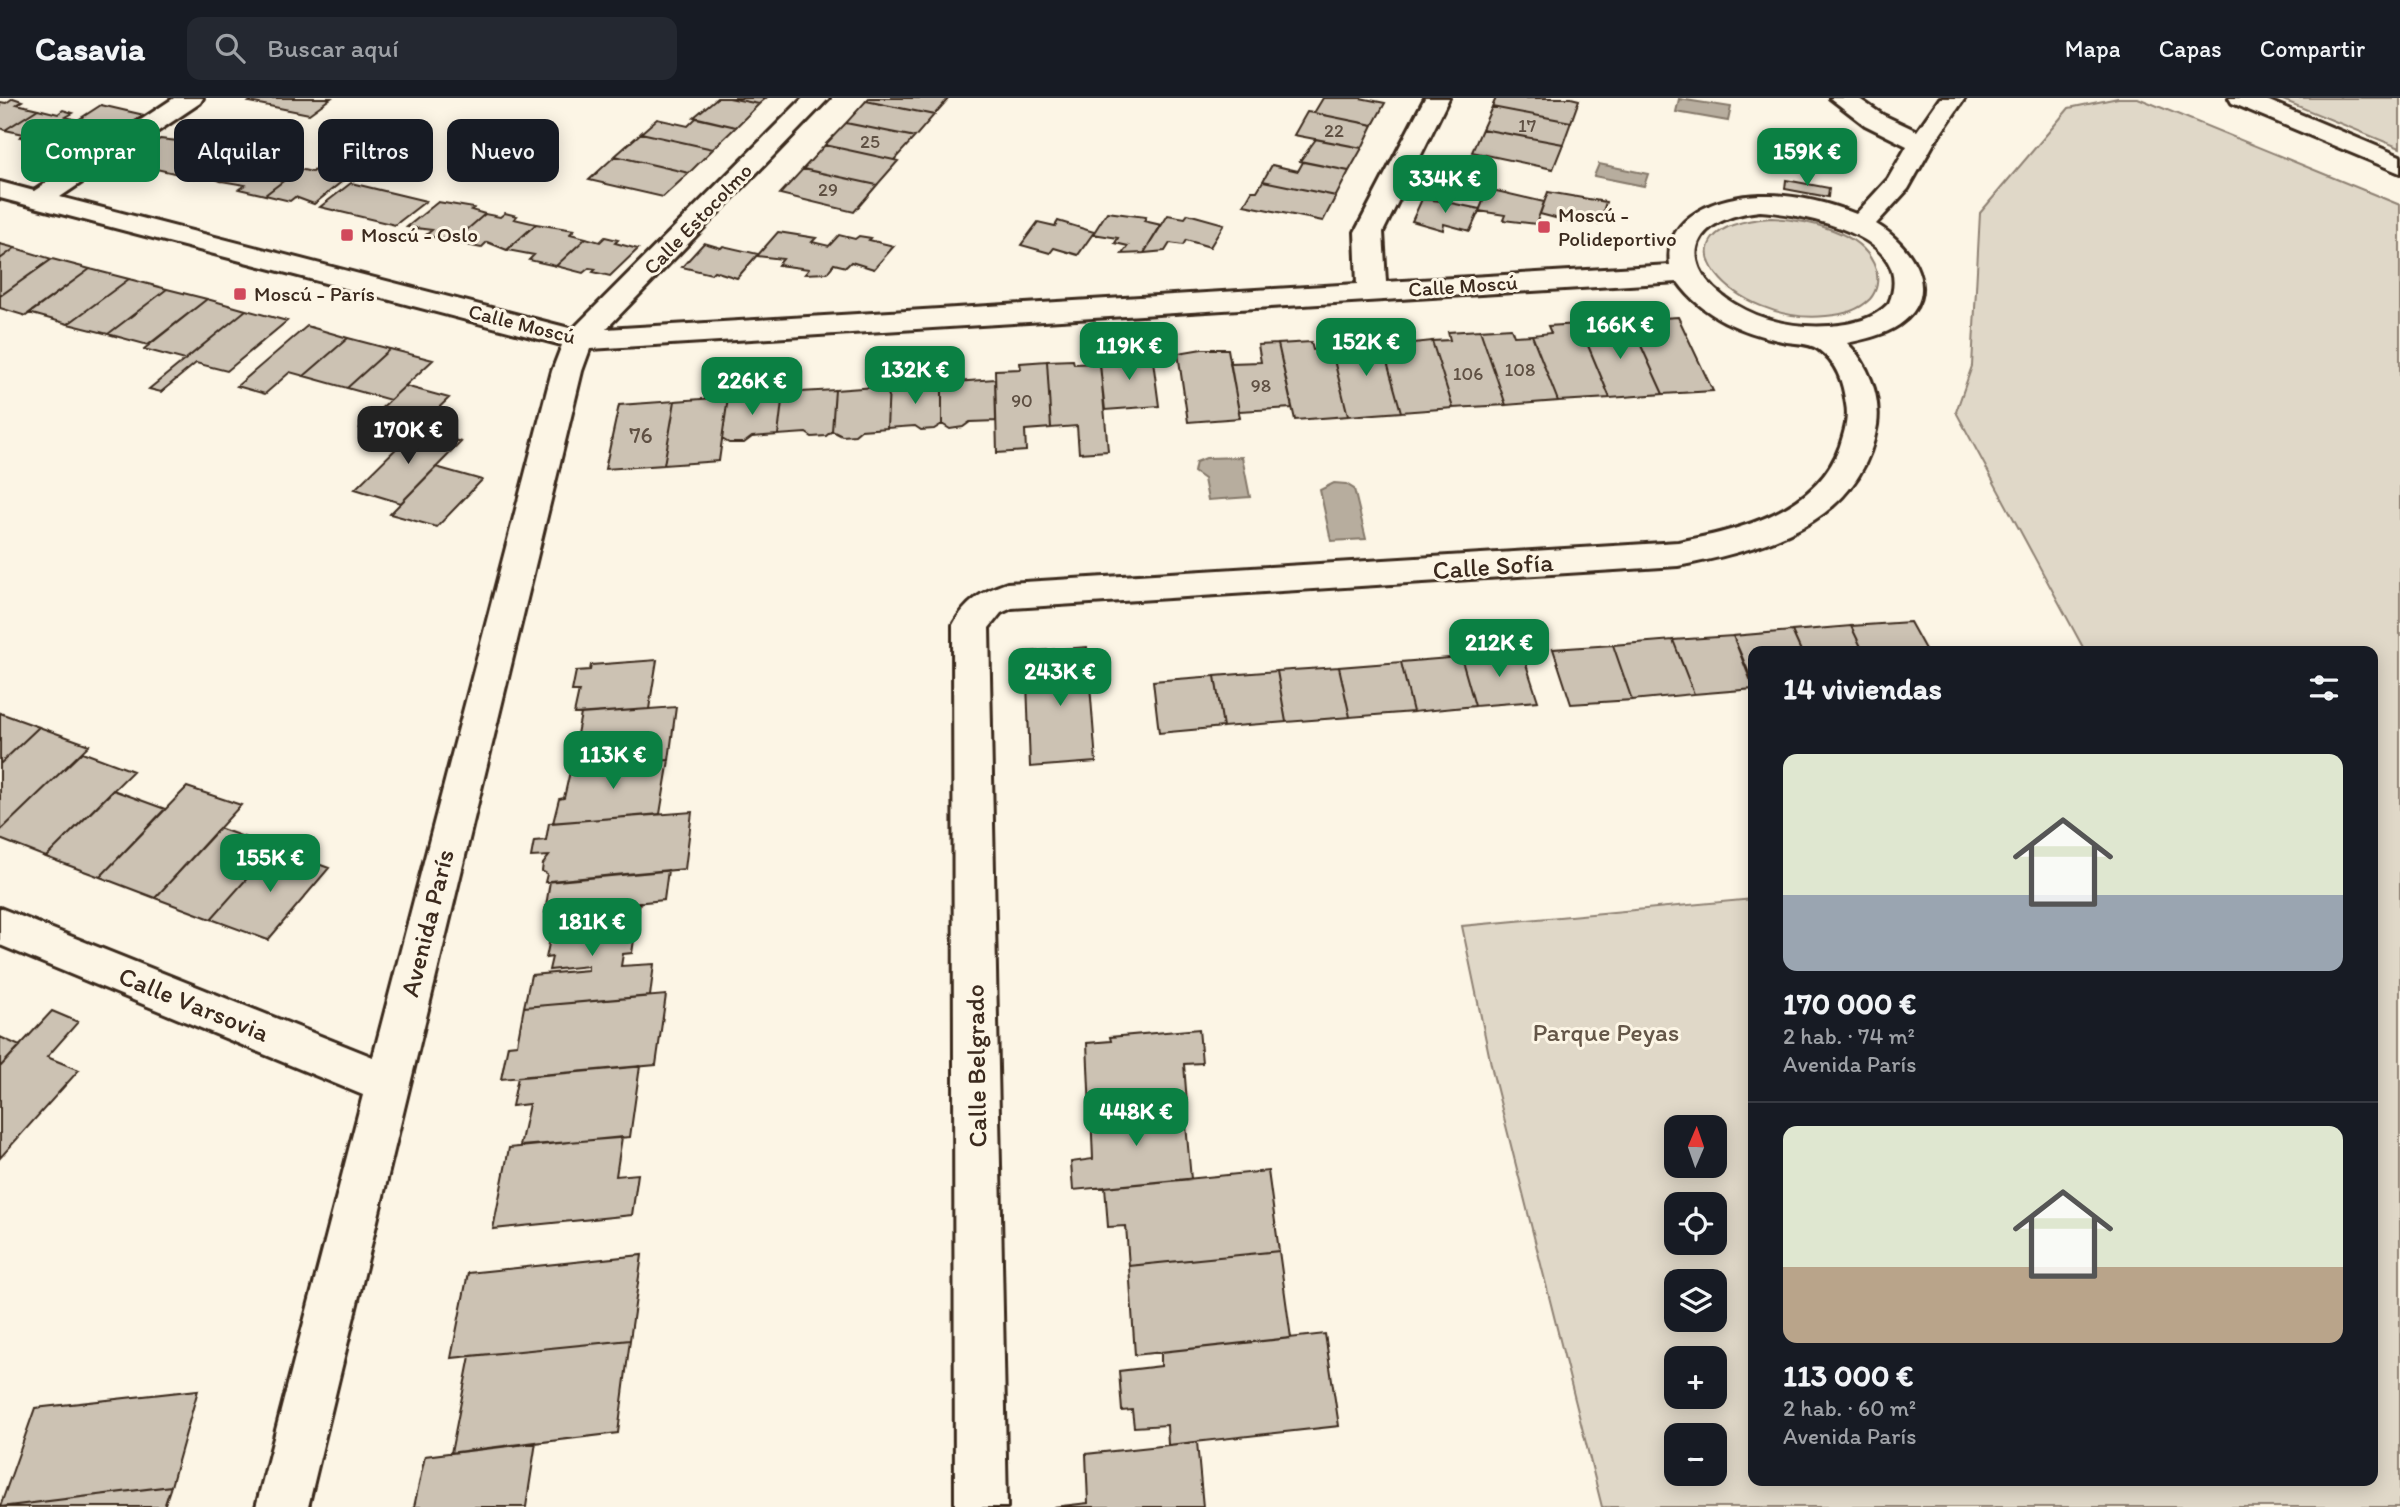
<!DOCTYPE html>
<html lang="es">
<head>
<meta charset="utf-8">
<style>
	body { margin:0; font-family:Itim,sans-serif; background:#242831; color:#f1f3f6; height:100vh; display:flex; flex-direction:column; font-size:26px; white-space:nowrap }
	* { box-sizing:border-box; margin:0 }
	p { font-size:23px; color:#9ea1a6 }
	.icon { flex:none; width:38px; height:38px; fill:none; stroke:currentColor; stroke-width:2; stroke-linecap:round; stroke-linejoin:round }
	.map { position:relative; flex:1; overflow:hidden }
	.details { position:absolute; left:1748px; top:548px; width:630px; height:840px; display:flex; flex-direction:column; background:#171b24; border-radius:14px; box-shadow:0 4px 18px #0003 }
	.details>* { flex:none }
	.banner { position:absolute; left:21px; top:21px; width:665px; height:63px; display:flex; gap:14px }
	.needle { width:46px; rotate:2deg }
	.tools { position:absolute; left:1664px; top:1017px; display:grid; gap:14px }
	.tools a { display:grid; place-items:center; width:63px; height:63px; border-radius:14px; background:#171b24; box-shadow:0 4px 18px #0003; font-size:35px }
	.price { position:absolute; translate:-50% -60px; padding:0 16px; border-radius:14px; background:#0b8043; color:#fff; font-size:23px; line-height:46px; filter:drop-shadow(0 2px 4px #0008) }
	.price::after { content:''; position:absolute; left:50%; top:42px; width:21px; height:16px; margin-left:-10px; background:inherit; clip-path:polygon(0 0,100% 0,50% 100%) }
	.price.current { background:#222; color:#fff }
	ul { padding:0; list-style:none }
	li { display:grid; align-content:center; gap:14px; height:371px; padding:0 35px }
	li+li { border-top:2px solid #363941 }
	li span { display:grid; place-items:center; height:217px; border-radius:14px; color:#555 }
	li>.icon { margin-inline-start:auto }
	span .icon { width:126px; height:126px; fill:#fffc; stroke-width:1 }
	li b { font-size:30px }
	h2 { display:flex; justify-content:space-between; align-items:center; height:84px; padding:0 35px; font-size:30px }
	.tag { padding:0 24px; border-radius:14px; background:#171b24; box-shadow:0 4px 18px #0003; font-size:24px; line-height:63px }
	.tag.current { background:#0b8043; color:#fff }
	header { display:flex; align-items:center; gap:42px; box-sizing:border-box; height:98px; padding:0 35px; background:#171b24; border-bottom:2px solid #363941 }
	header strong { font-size:33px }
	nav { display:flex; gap:38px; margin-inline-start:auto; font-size:24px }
	.search { width:490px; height:63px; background:#242831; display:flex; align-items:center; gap:18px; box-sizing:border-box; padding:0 24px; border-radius:14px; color:#9ea1a6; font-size:26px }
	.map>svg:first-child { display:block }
	.green { fill:#e0d8c8; stroke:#8e8173; stroke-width:2; fill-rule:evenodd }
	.water { fill:#b7ad9e; stroke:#85796b; stroke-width:2 }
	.building { fill:#ccc2b3; stroke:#3b2a1e; stroke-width:2 }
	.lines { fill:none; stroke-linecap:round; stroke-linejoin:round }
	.street-casing { stroke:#3b2a1e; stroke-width:6 }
	.street { fill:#fcf5e5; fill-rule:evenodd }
	.poi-dot { fill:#d1495b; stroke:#fcf5e5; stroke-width:2.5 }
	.labels { text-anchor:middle; stroke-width:6; stroke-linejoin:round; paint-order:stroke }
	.far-number-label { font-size:19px; fill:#5f5043 }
	.far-poi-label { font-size:21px; fill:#3b2a1e; stroke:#fcf5e5; text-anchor:start }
	.far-street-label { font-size:21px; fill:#3b2a1e; stroke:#fcf5e5 }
	.number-label { font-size:23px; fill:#5f5043 }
	.street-label { font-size:26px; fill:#3b2a1e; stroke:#fcf5e5 }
	.park-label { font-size:26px; fill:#645648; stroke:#fcf5e5 }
</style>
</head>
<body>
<header>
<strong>Casavia</strong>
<div class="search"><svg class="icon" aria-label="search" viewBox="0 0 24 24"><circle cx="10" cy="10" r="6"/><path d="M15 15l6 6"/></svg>Buscar aquí</div>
<nav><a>Mapa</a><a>Capas</a><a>Compartir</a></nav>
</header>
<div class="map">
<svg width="2400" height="1409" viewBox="0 0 2400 1409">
	<rect width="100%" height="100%" fill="#fcf5e5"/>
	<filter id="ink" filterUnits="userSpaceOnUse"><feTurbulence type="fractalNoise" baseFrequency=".0143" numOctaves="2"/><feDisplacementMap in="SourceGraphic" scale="14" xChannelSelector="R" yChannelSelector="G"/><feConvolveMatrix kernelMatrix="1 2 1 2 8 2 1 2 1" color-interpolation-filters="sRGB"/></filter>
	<g filter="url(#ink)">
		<path class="green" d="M2118,0H2138L2400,107V1409H1602L1493,976L1462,828L1753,801L1754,1382H2373V553H2085L1956,314L1972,268L1980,115L2069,10ZM1715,1029V1068H1676V1029ZM1715,1106V1144H1676V1106ZM1715,1183V1222H1676V1183ZM1715,1260V1298H1676V1260ZM1715,1337V1376H1676V1337Z
			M2278,0H2400V50Z
			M1771,120C1806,122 1864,132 1876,172C1879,182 1877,193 1870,201C1858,213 1841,217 1826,218C1736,228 1642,129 1771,120Z"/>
		<path class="water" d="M1679,1L1731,9L1728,23L1676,14Z
			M1599,66L1648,76L1644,88L1594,78Z
			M1242,359L1250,399L1208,402L1204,381L1194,374L1196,364L1206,360Z
			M1334,385L1346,386L1354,391L1366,441L1331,443L1320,392Z"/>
		<path class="building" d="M13,0L22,3L17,6L38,11L5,32L0,30V4L6,5Z
			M255,0H331L309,16L249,4Z
			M717,0H729L759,6L736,29L694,19Z
			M729,0H766L759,6Z
			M869,0H949L934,17L866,3Z
			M1323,0H1360L1385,5L1373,27L1314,15Z
			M1496,0H1571L1579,2L1571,24L1492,9Z
			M866,3L934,17L915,39L846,25Z
			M101,7L144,17L90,52L69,48L65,50L44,44Z
			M1492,9L1571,24L1563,46L1482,31Z
			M38,11L58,16L63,12L73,15L66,19L77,22L44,44L20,39L24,36L5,32Z
			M1307,14L1314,15L1373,27L1362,50L1294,37Z
			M696,20L736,29L713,51L641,35L657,21L688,28Z
			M846,25L915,39L894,62L825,47Z
			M1482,31L1563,46L1553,71L1472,54Z
			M641,35L713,51L689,75L615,58Z
			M224,39L268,49L221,83L203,76L197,81L174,75Z
			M160,41L196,45L192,49L206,52L174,75L147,69L151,66L132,61Z
			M1316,41L1362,50L1349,73L1300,63Z
			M825,47L894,62L898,63L877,87L803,71Z
			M615,58L689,75L663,99L589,82Z
			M253,60L289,65L285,68L299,71L265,97L239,91L245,87L221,83Z
			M1303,64L1349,73L1336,98L1263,83L1272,67L1298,73Z
			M299,71L312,74L316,71L327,74L324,77L345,81L314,106L295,99L290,103L265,97Z
			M803,71L877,87L854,114L780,96Z
			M1786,82L1829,90L1828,99L1785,91Z
			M1263,83L1336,98L1323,123L1244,107L1252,93H1257Z
			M351,85L426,103L395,127L320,109Z
			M1488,91L1544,104L1536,126L1503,122L1505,117L1479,113Z
			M1548,94L1606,104L1599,126L1573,119L1571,124L1540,116Z
			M1422,101L1441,103L1480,111L1470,133L1444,126L1443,132L1412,123Z
			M438,104L474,110L471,112L485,116L453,144L426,137L432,132L407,129Z
			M1107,114L1146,119L1144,123L1161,127L1144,155L1122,156L1128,148L1115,145L1118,140L1093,136Z
			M505,115L517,118L514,121L536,126L507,152L487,144L481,150L453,144L485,116L500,119Z
			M1188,116L1224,126L1210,149L1186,142L1183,147L1170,145L1165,153L1144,155L1168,117L1185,120Z
			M1058,123L1094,134L1078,157L1054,150L1050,155L1021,147L1038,124L1055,128Z
			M536,126L574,132L570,136L586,140L556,168L529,162L534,157L507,152Z
			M778,134L816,140L812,144L829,148L839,137L855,141L859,138L871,140L869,142L894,148L874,171L851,164L846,169L834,166L827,175L805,176L809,171L778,167L783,161L757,158Z
			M605,139L618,142L615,145L638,151L610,178L593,174L596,171L589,170L583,175L556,168L586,140L600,144Z
			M704,145L721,150L723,148L758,156L737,180L714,173L711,176L682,169Z
			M0,146L15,150L0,161Z
			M15,150L52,161L0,198V161Z
			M52,161L90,171L26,218L0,210V198Z
			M90,171L129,181L68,226L29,215Z
			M129,181L167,191L108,236L68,226Z
			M167,191L207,201L148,247L108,236Z
			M207,201L246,212L185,262L144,251Z
			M246,212L287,223L227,273L196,265L161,294L149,291Z
			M1678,219L1713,293L1663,296L1633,230L1650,229L1646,221Z
			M1610,224L1614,231L1633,230L1663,296L1610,300L1579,226Z
			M1579,226L1610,300L1558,303L1532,237L1551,235L1548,228Z
			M307,228L348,240L304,278L290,274L265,296L237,288Z
			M1511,230L1514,238L1532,237L1558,303L1506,307L1480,232Z
			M1480,232L1506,307L1453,310L1432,243L1450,242L1448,234Z
			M1411,237L1414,245L1432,243L1453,310L1401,314L1380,239Z
			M1380,239L1401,314L1348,318L1331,250L1350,249L1348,241Z
			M348,240L390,251L347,290L304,278Z
			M1311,244L1313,252L1331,250L1348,318L1295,322L1278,246Z
			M1278,246L1292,310L1239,313L1230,265L1261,264L1258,247Z
			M390,251L433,262L390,302L347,290Z
			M1202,251H1228L1240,320L1188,324L1178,255Z
			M1152,255L1159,308L1105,312L1099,259Z
			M1073,262L1074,266L1100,265L1108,353L1079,355L1077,328L1051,330L1047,263Z
			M1047,263L1051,330L1025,332L1026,353L997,355L995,272L1021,271L1020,265Z
			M995,281L996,323L970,324L963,329L950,331L942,326V285Z
			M942,285V326L934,331L921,332L915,328L887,330L889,288Z
			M405,288L449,300L405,342L360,330Z
			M889,288L887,330L861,332L855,337L842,338L832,333L835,292Z
			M835,292L832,333L826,338L812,339L806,335L778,337L783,295Z
			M783,295L778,337L752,339L744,345H729L722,341L728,299Z
			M728,299L719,363L664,367L675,303Z
			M675,303L664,367L605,371L619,307Z
			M416,331L461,344L401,405L355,391Z
			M436,369L482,382L437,429L390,416Z
			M1910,524L1926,553H1863L1851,528Z
			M1851,528L1863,553H1801L1792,533Z
			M1792,533L1801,553H1754V587L1733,538Z
			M1733,538L1754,591L1694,596L1673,542Z
			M1673,542L1694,596L1632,602L1613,547Z
			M1613,547L1632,602L1571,606L1553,551Z
			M1087,549L1096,664L1030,669L1026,554Z
			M1522,554L1538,603L1475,608L1461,559Z
			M1461,559L1475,608L1413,614L1401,564Z
			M657,562L649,611L574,616L579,593H572L576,573L590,572L591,567Z
			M1401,564L1413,614L1350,619L1339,569Z
			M1339,569L1350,619L1286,624L1277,573Z
			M1277,573L1286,624L1223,629L1215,578Z
			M1215,578L1223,629L1159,635L1153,583Z
			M676,609L669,662L566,670L571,646H575L581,616Z
			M0,615L39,629L0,666Z
			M39,629L89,647L0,733V666Z
			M82,654L133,673L46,759L0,741V733Z
			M669,662L660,716L553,725L559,701L564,700L571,669Z
			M187,689L241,707L155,800L100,779Z
			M113,692L165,711L100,779L46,759Z
			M692,714L685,771L545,784L547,776L542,773L543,766L549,758L531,759L534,743L546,742L549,725Z
			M219,730L274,750L211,821L155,800Z
			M274,750L329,770L268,842L211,821Z
			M668,772L664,802L545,814L550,783Z
			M640,804L632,855L623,856L621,868L654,866L650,898L524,909L531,877L588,872V868L549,872L552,859L546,860L556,812Z
			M666,897L656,967L501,981L508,947L517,946L524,909Z
			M52,913L78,924L47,959L79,972L0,1060V969Z
			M1199,931L1202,965L1184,966L1187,1005L1090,1014L1087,945L1111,943L1110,939Z
			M0,939L20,948L0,969Z
			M640,968L630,1039L520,1048L529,1006L512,1008L518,979Z
			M1184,1005L1191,1081L1073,1092L1071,1064L1093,1061L1091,1014Z
			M622,1039L616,1078L638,1076L632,1117L493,1131L509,1050Z
			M1268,1073L1279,1153L1129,1168L1126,1128L1108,1129L1105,1089Z
			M1279,1153L1291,1240L1135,1257L1129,1168Z
			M642,1157L630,1242L451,1260L468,1175Z
			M1325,1236L1339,1328L1168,1347L1167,1327L1134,1329L1132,1312L1122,1313L1119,1273L1161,1268V1254Z
			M630,1242L618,1335L451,1355L470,1258Z
			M198,1292L171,1388L0,1409L35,1310Z
			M536,1344L526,1409H414L425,1358Z
			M1197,1344L1203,1409H1053L1088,1405L1086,1356Z
			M171,1388L164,1409H0Z"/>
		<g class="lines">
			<defs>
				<path id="street" d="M174,0H203L200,5L60,99L573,231L803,0H829L606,231L1357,186L1355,134L1425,0H1449L1383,134L1386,184L1670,167C1663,118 1719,98 1760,97C1791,96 1827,104 1856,116L1888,81L1907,48L1865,27L1830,0H1858L1883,17L1917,33L1940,0H1965L1934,45L1908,91L1876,126C1912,147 1944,196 1899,227C1884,237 1865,241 1847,245C1868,265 1881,298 1877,327C1861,427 1762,451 1678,468L1012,510L1001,515L989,530L1007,1409H955L953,527C966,504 982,493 1007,485L1678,444C1739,432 1817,414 1840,348C1844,335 1849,321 1846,306C1843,284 1837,265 1818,251C1808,244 1794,246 1782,243C1742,234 1703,219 1678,184L590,251L582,273L308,1409H256L363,997L0,847V810L373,959L552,273L562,247L0,100V84L34,93ZM1760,113C1803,116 1918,137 1889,205C1873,222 1852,226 1830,228C1801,230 1771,225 1745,212C1677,177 1679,122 1760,113Z
					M2229,0H2262L2400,58V75L2232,5Z"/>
			</defs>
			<use href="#street" class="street-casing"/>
			<use href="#street" class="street"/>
		</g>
	</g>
	<g class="poi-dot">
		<rect x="1537" y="122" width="14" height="14" rx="3.5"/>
		<rect x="340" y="130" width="14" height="14" rx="3.5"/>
		<rect x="233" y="189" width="14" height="14" rx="3.5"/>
	</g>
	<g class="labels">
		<g class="far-number-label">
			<text x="1527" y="34">17</text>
			<text x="1334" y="39">22</text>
			<text x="870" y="50">25</text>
			<text x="828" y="98">29</text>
			<text x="1520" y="278">108</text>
			<text x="1468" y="282">106</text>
			<text x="1261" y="294">98</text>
			<text x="1022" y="309">90</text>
		</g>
		<g class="far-poi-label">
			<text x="1558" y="124">Moscú -<tspan x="1558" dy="24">Polideportivo</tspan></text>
			<text x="361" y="144">Moscú - Oslo</text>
			<text x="254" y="203">Moscú - París</text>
		</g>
		<g class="far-street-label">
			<text transform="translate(698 121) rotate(-46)" y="7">Calle Estocolmo</text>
			<text transform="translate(1463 188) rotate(-4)" y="7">Calle Moscú</text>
			<text transform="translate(522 226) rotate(14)" y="7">Calle Moscú</text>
		</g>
		<g class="number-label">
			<text x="641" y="345">76</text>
		</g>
		<g class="street-label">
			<text transform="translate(1493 468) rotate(-4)" y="9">Calle Sofía</text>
			<text transform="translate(427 825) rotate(-76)" y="9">Avenida París</text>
			<text transform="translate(194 906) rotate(22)" y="9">Calle Varsovia</text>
			<text transform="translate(976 968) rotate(-91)" y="9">Calle Belgrado</text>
		</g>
		<g class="park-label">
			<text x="1606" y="943">Parque Peyas</text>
		</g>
	</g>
</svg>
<div class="tools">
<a><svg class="needle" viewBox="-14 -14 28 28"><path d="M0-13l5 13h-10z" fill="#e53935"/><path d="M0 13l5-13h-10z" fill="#9ea1a6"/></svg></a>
<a><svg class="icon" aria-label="locate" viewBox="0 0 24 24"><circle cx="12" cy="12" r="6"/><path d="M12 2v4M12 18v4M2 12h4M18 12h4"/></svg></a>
<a><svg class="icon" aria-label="layers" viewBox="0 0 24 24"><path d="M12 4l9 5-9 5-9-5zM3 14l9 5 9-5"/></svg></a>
<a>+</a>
<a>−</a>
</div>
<b class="price" style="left:1807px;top:90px">159K €</b>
<b class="price" style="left:1445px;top:117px">334K €</b>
<b class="price" style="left:1620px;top:263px">166K €</b>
<b class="price" style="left:1366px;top:280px">152K €</b>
<b class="price" style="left:1129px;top:284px">119K €</b>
<b class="price" style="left:915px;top:308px">132K €</b>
<b class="price" style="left:752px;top:319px">226K €</b>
<b class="price current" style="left:408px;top:368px">170K €</b>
<b class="price" style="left:1499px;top:581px">212K €</b>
<b class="price" style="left:1060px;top:610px">243K €</b>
<b class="price" style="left:613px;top:693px">113K €</b>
<b class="price" style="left:270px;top:796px">155K €</b>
<b class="price" style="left:592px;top:860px">181K €</b>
<b class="price" style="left:1136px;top:1050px">448K €</b>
<div class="banner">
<a class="tag current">Comprar</a>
<a class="tag">Alquilar</a>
<a class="tag">Filtros</a>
<a class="tag">Nuevo</a>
</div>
<section class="details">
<h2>14 viviendas<svg class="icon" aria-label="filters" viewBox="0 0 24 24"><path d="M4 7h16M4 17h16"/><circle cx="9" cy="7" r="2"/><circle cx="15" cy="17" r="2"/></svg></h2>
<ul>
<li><span style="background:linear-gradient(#dfe7d0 65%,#9aa5b1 0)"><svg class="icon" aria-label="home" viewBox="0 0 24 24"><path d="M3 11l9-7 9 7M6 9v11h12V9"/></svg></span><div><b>170 000 €</b><p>2 hab. · 74 m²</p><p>Avenida París</p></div></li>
<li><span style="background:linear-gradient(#dfe7d0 65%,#b9a48a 0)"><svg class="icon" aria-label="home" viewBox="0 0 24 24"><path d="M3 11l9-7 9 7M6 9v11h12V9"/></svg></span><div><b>113 000 €</b><p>2 hab. · 60 m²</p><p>Avenida París</p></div></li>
</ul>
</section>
</div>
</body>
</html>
